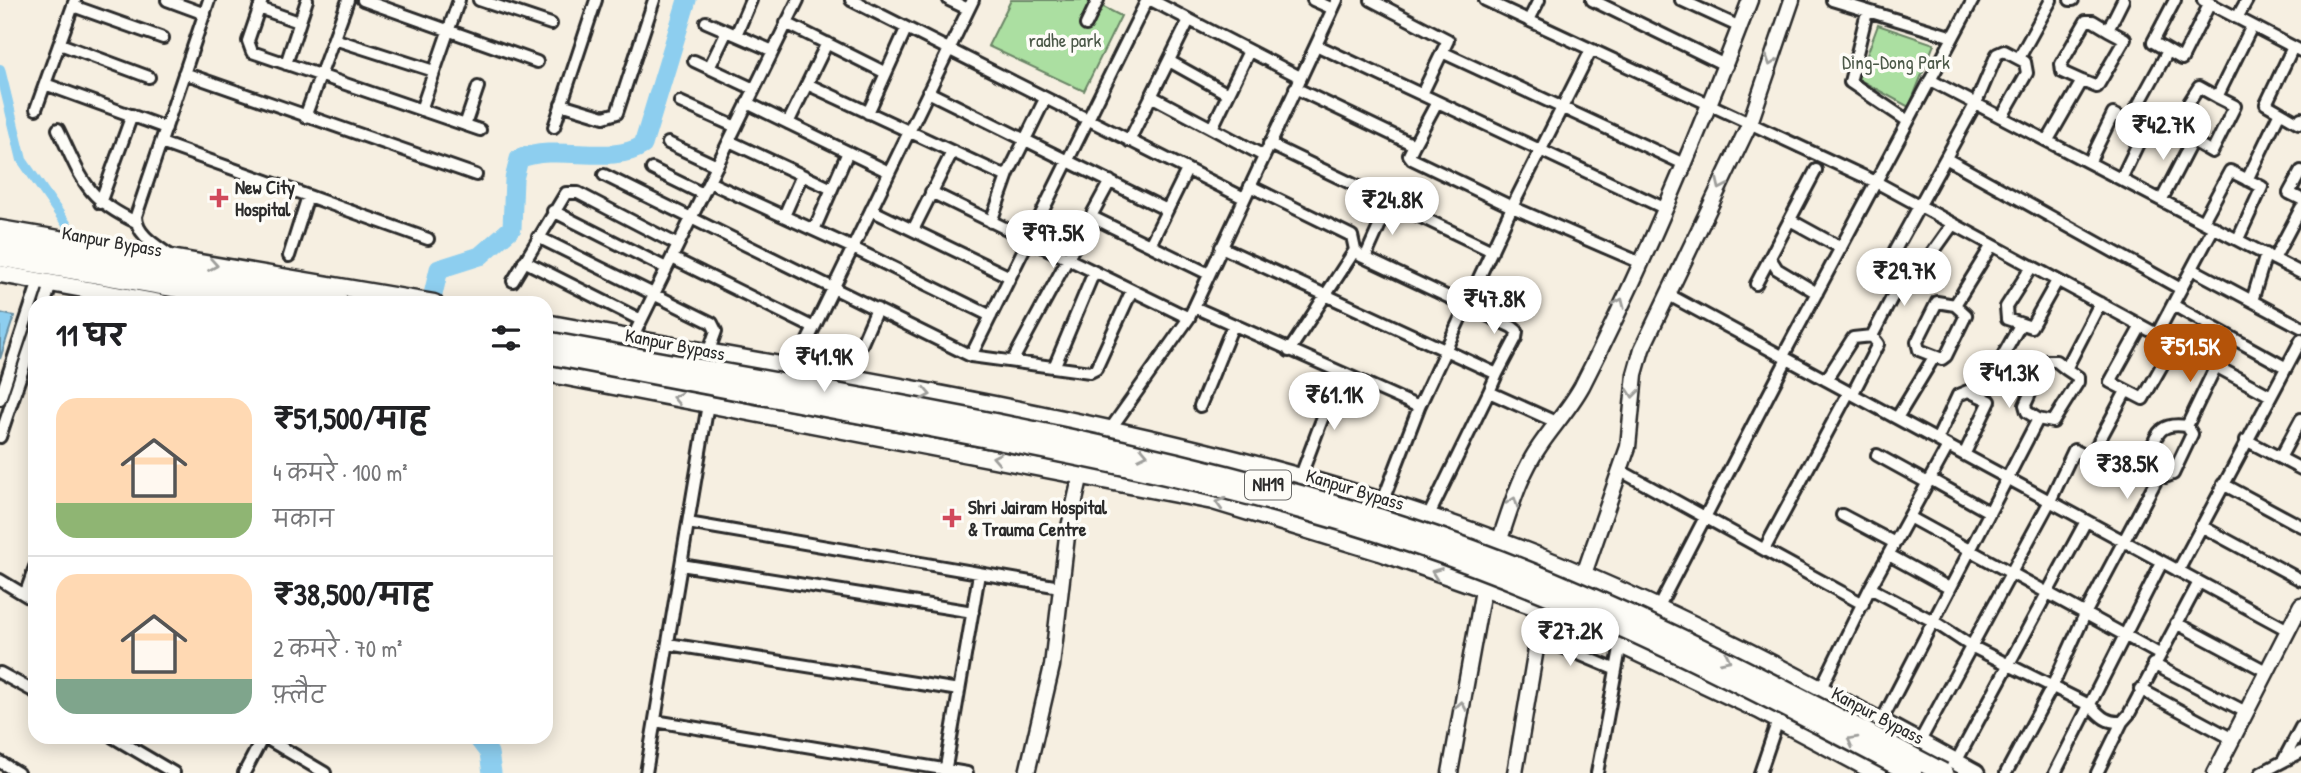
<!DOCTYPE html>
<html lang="hi">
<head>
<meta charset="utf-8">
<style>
	body { margin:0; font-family:"Patrick Hand","Playpen Sans Deva",sans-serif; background:#f6f6f6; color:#202124; height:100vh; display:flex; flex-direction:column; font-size:26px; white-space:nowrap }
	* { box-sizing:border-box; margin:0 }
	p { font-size:23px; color:#757577 }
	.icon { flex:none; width:38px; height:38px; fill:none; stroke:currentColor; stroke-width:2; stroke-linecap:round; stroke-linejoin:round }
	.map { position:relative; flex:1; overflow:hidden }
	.details { position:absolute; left:28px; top:296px; width:525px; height:448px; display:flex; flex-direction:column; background:#fff; border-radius:21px; box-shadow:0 4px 18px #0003 }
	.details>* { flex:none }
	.price { position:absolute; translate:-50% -60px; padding:0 16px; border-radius:24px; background:#fff; color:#222; font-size:23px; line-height:46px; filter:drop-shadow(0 2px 4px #0008) }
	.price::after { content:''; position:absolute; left:50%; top:42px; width:21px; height:16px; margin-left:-10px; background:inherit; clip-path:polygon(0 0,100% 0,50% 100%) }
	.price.selected { background:#b45309; color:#fff }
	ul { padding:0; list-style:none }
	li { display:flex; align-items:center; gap:21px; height:175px; padding:0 28px }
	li+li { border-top:2px solid #e0e0e0 }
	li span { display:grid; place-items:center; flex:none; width:196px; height:140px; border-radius:21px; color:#555 }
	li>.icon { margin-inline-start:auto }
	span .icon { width:84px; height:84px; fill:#fffc; stroke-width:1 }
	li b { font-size:30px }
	h2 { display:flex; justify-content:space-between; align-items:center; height:84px; padding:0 28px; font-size:30px }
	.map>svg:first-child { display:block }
	.green { fill:#abdfa1; stroke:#6b8566; stroke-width:2 }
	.water { fill:#8dceef; stroke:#668da1; stroke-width:2 }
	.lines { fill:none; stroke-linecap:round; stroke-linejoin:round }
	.canal { stroke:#8dceef; stroke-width:10 }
	.river { stroke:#8dceef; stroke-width:19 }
	.minor-casing { stroke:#2b2b2b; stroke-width:16 }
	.tertiary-casing { stroke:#2b2b2b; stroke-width:19 }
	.secondary-casing { stroke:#2b2b2b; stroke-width:21 }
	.trunk-casing { stroke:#2b2b2b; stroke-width:23 }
	.minor { stroke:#fdfcf7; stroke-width:10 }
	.tertiary { stroke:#fdfcf7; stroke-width:14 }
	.secondary { stroke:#fdfcf7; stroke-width:16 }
	.trunk { stroke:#fdfcf7; stroke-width:18 }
	.trunk-bridge-casing { stroke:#2b2b2b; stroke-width:23; stroke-linecap:butt }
	.trunk-bridge { stroke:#fdfcf7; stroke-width:18 }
	.oneway { stroke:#9e9e9b }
	.poi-dot { fill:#d1495b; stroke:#fdfcf7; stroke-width:2.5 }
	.labels { text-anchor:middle; stroke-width:7; stroke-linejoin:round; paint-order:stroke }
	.shield { fill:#fdfcf7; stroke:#6a6a68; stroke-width:2 }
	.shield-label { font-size:18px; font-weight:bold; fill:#2b2b2b }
	.park-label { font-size:19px; fill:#4b5848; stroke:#fdfcf7 }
	.poi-label { font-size:19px; font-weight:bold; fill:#2b2b2b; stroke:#fdfcf7; text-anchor:start }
	.street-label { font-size:19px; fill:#2b2b2b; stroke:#fdfcf7 }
</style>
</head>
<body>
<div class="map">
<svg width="2301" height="773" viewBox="0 0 2301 773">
	<rect width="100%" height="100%" fill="#f6efe1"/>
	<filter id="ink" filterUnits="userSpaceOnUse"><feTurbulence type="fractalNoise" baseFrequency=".0143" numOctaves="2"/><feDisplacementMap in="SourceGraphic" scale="14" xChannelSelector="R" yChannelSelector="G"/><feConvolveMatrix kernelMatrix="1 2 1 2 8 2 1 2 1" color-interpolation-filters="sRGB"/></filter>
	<g filter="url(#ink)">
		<path class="green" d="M1011,0H1090L1121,16L1084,91L988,46Z
			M1878,25L1934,44L1909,107L1858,79Z"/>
		<path class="water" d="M0,313L14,316L0,359Z"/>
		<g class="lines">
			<path class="canal" d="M0,69L22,160L81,245"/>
			<path class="river" d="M431,303L439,269L480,256L512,228L514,179L519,159C557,143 611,166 643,145L687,0
				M477,737L489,753L492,773"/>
			<defs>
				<path id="minor" d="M167,0L205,14
					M262,0L248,41L252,52L480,130
					M363,0L537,62
					M479,0L551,24
					M851,0L1244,198
					M949,0L968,9
					M1151,0L1300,77
					M1313,0L1333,9
					M1371,0L1448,40L1422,94
					M1485,0L1876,182L2269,395
					M1592,0L1727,66
					M1681,0L1740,27
					M1832,0L1953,37
					M2070,0H2073
					M2175,0L2153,42L2182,59L2210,3
					M2203,0L2301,51
					M73,6L163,38
					M259,8L299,22
					M1867,12L1850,82L1908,121
					M2237,18L2247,0
					M1529,20L1539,0
					M706,22L773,51
					M786,23L886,73
					M1086,25L1098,0
					M736,35L751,0
					M334,39L434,71
					M60,44L149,77
					M1316,45L1664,208
					M2293,47L2266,104L2299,123L2301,118
					M1444,53L1684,164
					M2019,58L2051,0
					M694,61L754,89
					M1169,61L1228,94
					M286,64L307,0
					M709,68L727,31
					M184,73L476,175
					M1930,80L2301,273
					M2082,81L2062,72L2061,64L2086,21H2093L2108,30
					M45,84L166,128
					M807,84L1003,175L1008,174
					M1295,88L1414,145L1409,155L1412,159L1512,207L1591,50
					M928,92L1167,210
					M1151,96L1264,156
					M2217,97L2199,87L2172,129L2212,152L2235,106L2217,97L2252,26
					M680,102L736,127
					M747,103L889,172
					M561,104L604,117L617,113L654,0
					M36,109L75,0
					M421,110L459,0
					M868,113L906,29
					M305,117L348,0
					M788,123L827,43
					M465,125L478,87
					M554,127L596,0
					M1212,128L1249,51
					M58,129C82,178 84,198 136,222
					M2048,140L2082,81L2097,87L2125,39L2108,30L2123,0
					M729,141L832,189
					M1129,141L1189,20
					M161,143L428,239
					M668,143L717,166
					M1269,144L1492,251
					M1414,145L1437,102
					M1947,159L2181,289
					M2090,161L2113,114L2129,122
					M652,169L703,194
					M2301,171L2289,193L2301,199
					M604,175L971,356L1147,0
					M2122,177L2145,129L2129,122L2168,51
					M2247,180L2280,112
					M709,182L853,248L991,316
					M1250,186L1352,236L1355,250L1361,256L1512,327L1517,331L1516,338L1497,374
					M931,192L1189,318
					M2162,199L2192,141
					M100,203L132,115
					M871,210L1010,277
					M553,211L666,268
					M784,216L802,175
					M1092,217L1209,274
					M1790,220L1841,248
					M2203,221L2230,171L2262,187L2238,239
					M991,222L1008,174L1045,99
					M1953,224L1921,269L1895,256V250L1976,103L1997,54L2004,51L2025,62L2027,73L2003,115
					M814,230L848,152
					M913,230L952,152
					M538,237L712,323L716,331L708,353
					M1150,245L1187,170
					M1221,247L1497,374L1489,392L1558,423
					M171,256C157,246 136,235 136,216L209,0
					M289,256L308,196
					M672,258L814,328
					M1365,258L1390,202
					M1770,258L1777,269L1817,293
					M2274,259L2301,208
					M524,261L641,320
					M2032,266L2006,307L2007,319L2031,327L2057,281
					M2192,269L2301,327
					M513,281L566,193H578L678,245
					M1756,284L1816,170
					M1669,295L2288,630
					M2252,301L2266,254
					M45,303L51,284
					M1955,305L1937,302L1917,342L1919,350L1942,359L1946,356L1966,315L1955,305L1992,245
					M2173,305L2285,367
					M1194,307L1419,407
					M2141,326L2110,382L2143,399L2174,344
					M2157,334L2214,227
					M1872,336L1909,265
					M632,339L798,0
					M1289,351L1355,250
					M971,356L1090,372L1096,369L1132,290
					M1783,356L1973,0
					M1013,360L1110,181
					M1055,365L1094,272
					M852,366L877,309
					M794,369L973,0
					M2066,369L2078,377V382L2053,422L2038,419L2027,412L2025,405L2045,361H2056L2066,369L2100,303
					M1826,380L1853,338L1872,336L1878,344L1853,393
					M1981,395L2020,325
					M0,399L39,281
					M1200,406L1233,325
					M1897,418L1934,357
					M2187,426C2155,421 2157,438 2145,464L2146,469L2165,477L2173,474L2192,434L2187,426L2216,366
					M1109,431L1189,318L1337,0
					M0,437L35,333
					M1937,440L1958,395L1968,391L1990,401L1965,453
					M2246,440L2301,469
					M1877,455L1928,483
					M2280,458L2301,419
					M1621,471L1863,604
					M1300,478L1339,374
					M1930,479L1989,512
					M2223,484L2301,526
					M1382,503L1419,407L1512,207L1639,262
					M1842,515L1895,543
					M1428,517L1489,392
					M1909,517L2159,654
					M688,523L1060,587
					M2201,526L2301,580
					M1765,548L1849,392
					M1889,555L1949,588
					M681,565L973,612
					M2178,571L2301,340
					M0,580L35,601
					M1870,588L1933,621L1971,646L2091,706C2101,717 2107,723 2122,722L2129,714L2199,582
					M25,595L35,567
					M1657,610L1787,359
					M2176,623L2266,671
					M1538,637L1614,669
					M668,644L959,690
					M2153,664L2244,711
					M0,673L35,692
					M2140,689L2231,738
					M1820,690L1870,588L1948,446
					M655,721L967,773
					M1881,722L2038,419
					M113,737L174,773
					M264,737L325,773
					M1919,743L2050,501L2074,450L2090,458L2126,391
					M2283,761L2301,727
					M0,762L18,773
					M1956,762L2086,521
					M244,773L263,737
					M646,773L708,404
					M945,773L979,574
					M1597,773L1621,643
					M1760,773L1778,720
					M2006,773L2052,687L2086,612L2159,475
					M2055,773L2162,562
					M2097,773L2122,722
					M2261,773L2301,752"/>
				<path id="tertiary" d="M1496,550C1509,515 1518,477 1539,447C1553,426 1570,408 1582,386C1646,261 1700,131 1750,0
					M1584,574L1628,447L1635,374L1642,349L1750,123L1792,0
					M1027,773L1052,666L1067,536L1081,474L1096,452
					M1450,773L1485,579
					M1515,773L1538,637L1551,612
					M2215,773L2301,605"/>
				<path id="secondary" d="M0,229L434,303
					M0,274L161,303
					M546,323C864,382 1195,428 1499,541C1664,602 1822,689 1976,773
					M546,373L1213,501L1380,552L1551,612L1759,710L1877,773"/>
				<path id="trunk" d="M0,243L340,303
					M0,257L263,303"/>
			</defs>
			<use href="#minor" class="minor-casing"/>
			<use href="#tertiary" class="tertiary-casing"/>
			<use href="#secondary" class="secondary-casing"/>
			<use href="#trunk" class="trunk-casing"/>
			<use href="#minor" class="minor"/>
			<use href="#tertiary" class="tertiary"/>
			<use href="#secondary" class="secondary"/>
			<use href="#trunk" class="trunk"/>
			<defs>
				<path id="trunk-bridge" d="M546,341C836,395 1132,437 1413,529C1599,590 1771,682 1943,773
					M546,354C674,378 802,402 930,427C1093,458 1256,490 1414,544C1588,603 1750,687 1912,773"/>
			</defs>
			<use href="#trunk-bridge" class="trunk-bridge-casing"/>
			<use href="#trunk-bridge" class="trunk-bridge"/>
		</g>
		<defs><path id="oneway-chevron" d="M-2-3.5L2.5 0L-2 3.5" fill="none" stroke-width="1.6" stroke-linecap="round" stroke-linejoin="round" transform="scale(1.75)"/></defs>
		<g class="oneway">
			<use href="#oneway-chevron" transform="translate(1771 61) rotate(109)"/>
			<use href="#oneway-chevron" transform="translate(1721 185) rotate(115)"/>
			<use href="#oneway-chevron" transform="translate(213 265) rotate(10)"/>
			<use href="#oneway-chevron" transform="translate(1620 303) rotate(-66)"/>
			<use href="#oneway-chevron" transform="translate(1633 393) rotate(96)"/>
			<use href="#oneway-chevron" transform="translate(926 394) rotate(11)"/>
			<use href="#oneway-chevron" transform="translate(677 398) rotate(-169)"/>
			<use href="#oneway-chevron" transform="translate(1143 454) rotate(12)"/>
			<use href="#oneway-chevron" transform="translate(997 458) rotate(-169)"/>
			<use href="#oneway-chevron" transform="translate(1513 502) rotate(-70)"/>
			<use href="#oneway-chevron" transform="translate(1220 503) rotate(-164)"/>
			<use href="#oneway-chevron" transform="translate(1436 573) rotate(-159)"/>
			<use href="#oneway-chevron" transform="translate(1726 659) rotate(26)"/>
			<use href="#oneway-chevron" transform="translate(1461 706) rotate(-80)"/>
			<use href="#oneway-chevron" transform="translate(1852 741) rotate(-152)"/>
		</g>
	</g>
	<g class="poi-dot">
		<path d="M215.5 187.5h7v7h7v7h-7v7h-7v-7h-7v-7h7z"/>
		<path d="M948.5 507.5h7v7h7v7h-7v7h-7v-7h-7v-7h7z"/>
	</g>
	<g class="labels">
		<rect class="shield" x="1245" y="470.5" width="46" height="29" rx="5"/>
		<g class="shield-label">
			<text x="1268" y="491">NH19</text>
		</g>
		<g class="park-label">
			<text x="1065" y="47">radhe park</text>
			<text x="1896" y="69">Ding-Dong Park</text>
		</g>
		<g class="poi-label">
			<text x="235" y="194">New City<tspan x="235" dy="22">Hospital</tspan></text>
			<text x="968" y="514">Shri Jairam Hospital<tspan x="968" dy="22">&amp; Trauma Centre</tspan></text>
		</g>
		<g class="street-label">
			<text transform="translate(112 241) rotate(10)" y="7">Kanpur Bypass</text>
			<text transform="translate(675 344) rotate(11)" y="7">Kanpur Bypass</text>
			<text transform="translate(1355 489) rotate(17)" y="7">Kanpur Bypass</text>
			<text transform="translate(1878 715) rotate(28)" y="7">Kanpur Bypass</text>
		</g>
	</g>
</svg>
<b class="price" style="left:2163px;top:162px">₹42.7K</b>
<b class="price" style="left:1392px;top:237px">₹24.8K</b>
<b class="price" style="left:1053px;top:270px">₹97.5K</b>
<b class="price" style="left:1904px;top:308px">₹29.7K</b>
<b class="price" style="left:1494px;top:336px">₹47.8K</b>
<b class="price selected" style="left:2190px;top:384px">₹51.5K</b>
<b class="price" style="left:824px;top:394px">₹41.9K</b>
<b class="price" style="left:2009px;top:410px">₹41.3K</b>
<b class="price" style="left:1334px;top:432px">₹61.1K</b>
<b class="price" style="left:2127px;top:501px">₹38.5K</b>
<b class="price" style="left:1570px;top:668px">₹27.2K</b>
<section class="details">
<h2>11 घर<svg class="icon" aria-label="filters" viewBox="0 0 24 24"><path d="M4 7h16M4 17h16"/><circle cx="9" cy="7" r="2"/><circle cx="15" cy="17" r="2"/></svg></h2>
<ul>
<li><span style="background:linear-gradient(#ffd9b3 75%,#8fb573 0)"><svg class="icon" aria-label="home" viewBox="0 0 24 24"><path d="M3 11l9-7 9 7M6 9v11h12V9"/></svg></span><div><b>₹51,500/माह</b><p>4 कमरे · 100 m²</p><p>मकान</p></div></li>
<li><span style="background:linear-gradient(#ffd9b3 75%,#7fa58c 0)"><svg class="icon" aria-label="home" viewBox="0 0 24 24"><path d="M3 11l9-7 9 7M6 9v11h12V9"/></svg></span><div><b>₹38,500/माह</b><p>2 कमरे · 70 m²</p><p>फ़्लैट</p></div></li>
</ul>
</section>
</div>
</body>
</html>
